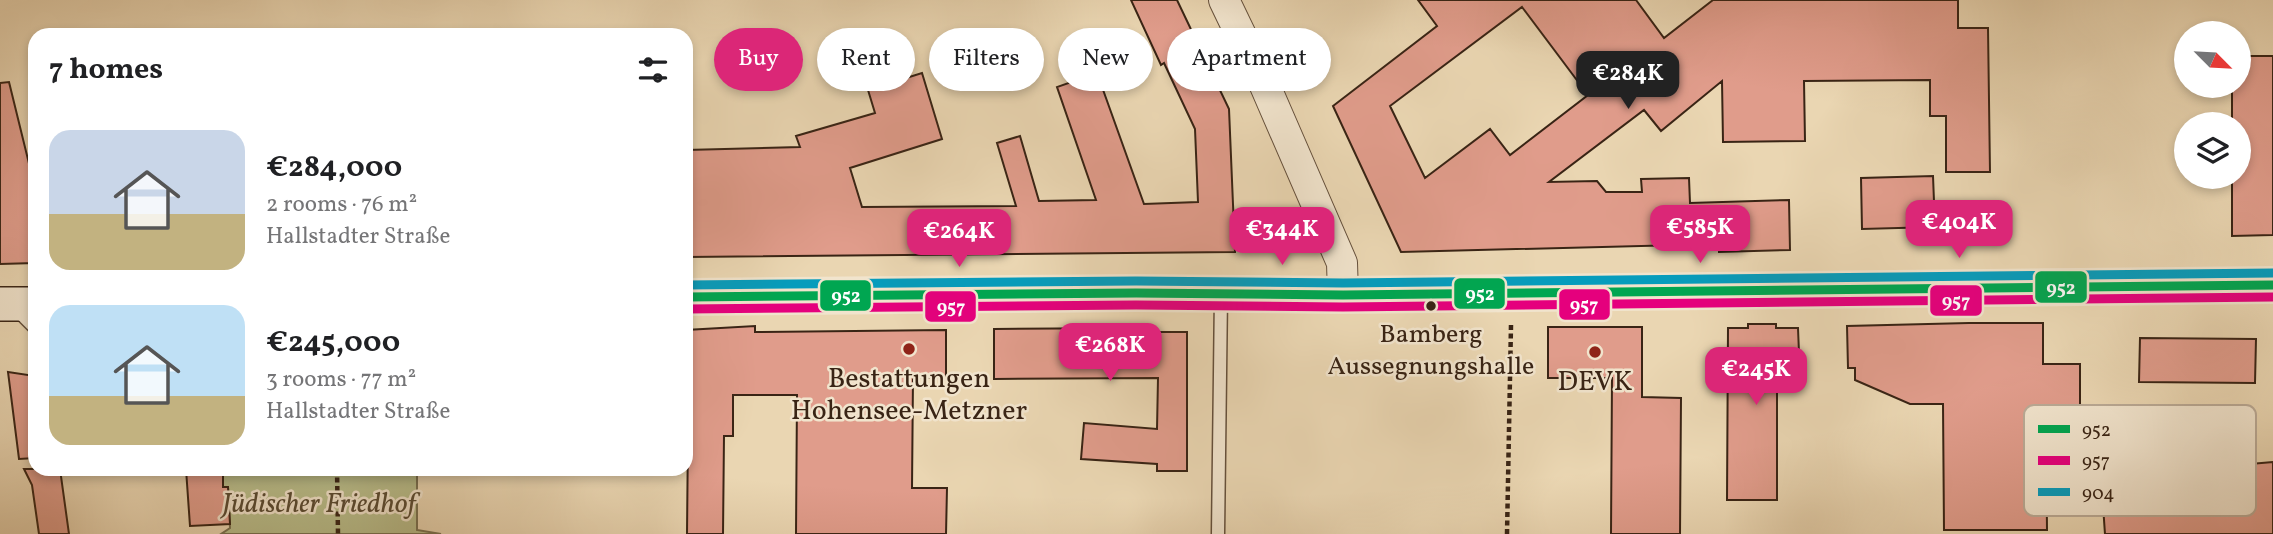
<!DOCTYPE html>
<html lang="en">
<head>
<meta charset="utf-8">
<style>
	body { margin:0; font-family:Vollkorn,serif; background:#f2f2f2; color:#202124; height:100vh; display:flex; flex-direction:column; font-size:26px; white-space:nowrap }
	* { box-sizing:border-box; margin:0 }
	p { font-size:23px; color:#757577 }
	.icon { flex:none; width:38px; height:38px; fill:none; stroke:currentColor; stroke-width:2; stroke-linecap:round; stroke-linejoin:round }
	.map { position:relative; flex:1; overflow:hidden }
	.details { position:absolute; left:28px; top:28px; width:665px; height:448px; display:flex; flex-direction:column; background:#fff; border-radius:21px; box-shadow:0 4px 10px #0003 }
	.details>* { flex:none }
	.top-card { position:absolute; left:714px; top:28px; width:665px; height:63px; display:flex; gap:14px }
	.needle { width:46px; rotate:114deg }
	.controls { position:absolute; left:2174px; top:21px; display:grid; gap:14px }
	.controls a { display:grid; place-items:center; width:77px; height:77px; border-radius:50%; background:#fff; box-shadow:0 4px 10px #0003; font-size:35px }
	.price { position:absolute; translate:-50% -60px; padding:0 16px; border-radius:14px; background:#db2777; color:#fff; font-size:23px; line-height:46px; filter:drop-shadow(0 2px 4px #0008) }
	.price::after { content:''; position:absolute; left:50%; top:42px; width:21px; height:16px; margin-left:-10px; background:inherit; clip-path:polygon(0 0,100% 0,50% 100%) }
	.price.active { background:#222; color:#fff }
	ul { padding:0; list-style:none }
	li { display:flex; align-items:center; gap:21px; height:175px; padding:0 21px }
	li span { display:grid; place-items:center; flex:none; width:196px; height:140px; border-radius:21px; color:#555 }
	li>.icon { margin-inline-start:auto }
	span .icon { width:84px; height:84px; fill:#fffc; stroke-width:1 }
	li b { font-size:30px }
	h2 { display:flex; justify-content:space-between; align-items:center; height:84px; padding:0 21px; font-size:30px }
	.tag { padding:0 24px; border-radius:32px; background:#fff; box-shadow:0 4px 10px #0003; font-size:24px; line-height:63px }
	.tag.active { background:#db2777; color:#fff }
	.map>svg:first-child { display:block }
	.green { fill:#b8bd8b; stroke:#787050; stroke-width:2 }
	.building { fill:#e09c8b; stroke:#392415; stroke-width:2; fill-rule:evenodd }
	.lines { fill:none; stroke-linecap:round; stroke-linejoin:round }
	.service-casing { stroke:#65503c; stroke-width:15 }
	.tertiary-casing { stroke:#65503c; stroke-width:32 }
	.secondary-casing { stroke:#392415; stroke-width:36 }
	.path { stroke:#392415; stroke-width:4.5; stroke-dasharray:5 3.5; stroke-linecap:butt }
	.service { stroke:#f1e4cd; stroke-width:12 }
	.tertiary { stroke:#f1e4cd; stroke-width:30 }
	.secondary { stroke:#f1e4cd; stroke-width:33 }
	.bus-1-casing { stroke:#f1e4cd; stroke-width:14 }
	.bus-2-casing { stroke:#f1e4cd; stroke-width:14 }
	.bus-3-casing { stroke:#f1e4cd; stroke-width:14 }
	.bus-1 { stroke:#00a651; stroke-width:9 }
	.bus-2 { stroke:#e5007d; stroke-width:9 }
	.bus-3 { stroke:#069cbc; stroke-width:9 }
	.bus-dot { fill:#392415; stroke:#f1e4cd; stroke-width:2.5 }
	.poi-dot { fill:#8f2418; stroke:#f1e4cd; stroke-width:2.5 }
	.labels { text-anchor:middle; stroke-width:5; stroke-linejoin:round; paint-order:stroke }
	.bus-label { font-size:26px; fill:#392415; stroke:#f1e4cd }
	.poi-label { font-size:28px; fill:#392415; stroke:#f1e4cd }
	.park-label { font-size:28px; font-style:italic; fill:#594a32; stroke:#f1e4cd }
	.key { fill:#f1e4cd; stroke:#baaa96; stroke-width:2 }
	.key-label { font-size:19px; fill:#392415 }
	.line-badge { stroke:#f1e4cd; stroke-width:2.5 }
	.badge-label { font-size:19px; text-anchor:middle; font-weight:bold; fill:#fff }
</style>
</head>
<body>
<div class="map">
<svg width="2273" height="534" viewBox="0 0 2273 534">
	<rect width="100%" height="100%" fill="#ead6b2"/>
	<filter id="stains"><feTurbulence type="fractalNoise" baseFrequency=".00286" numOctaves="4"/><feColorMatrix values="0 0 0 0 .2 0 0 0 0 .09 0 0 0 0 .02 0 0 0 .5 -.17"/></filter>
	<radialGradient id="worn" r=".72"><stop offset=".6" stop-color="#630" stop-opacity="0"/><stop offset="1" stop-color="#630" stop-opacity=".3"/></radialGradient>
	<path class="green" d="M223,469H417V530L441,534H221L230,528L228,487H223Z"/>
	<path class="building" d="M1131,0H1177L1229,109L1235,252L686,257V150L800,147L796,136L875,113L868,90L922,73L942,139L850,168L862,207L1016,206L997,143L1020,136L1039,201L1096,200L1057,87L1097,73L1144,204L1198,202L1195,129L1164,63L1161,65Z
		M1418,0H1636L1664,38L1713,0H1958V28H1988L1990,172H1946V116H1930V80L1804,81L1805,141L1723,142L1722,81L1661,131L1644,110L1549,182L1597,181L1606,192H1642L1641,179L1689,178L1690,203L1789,200L1790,250L1719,252V244L1401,252L1333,106L1437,26ZM1522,7L1588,95L1510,155L1490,129L1425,178L1390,106Z
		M2238,56H2273V235L2232,236V177H2238V124H2232V86H2238Z
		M9,82L35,188V263L0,264V83Z
		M1933,176L1935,227L1862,229L1861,178Z
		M1969,323H2043V364H2080V418L2046,419L2047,530H1944L1943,404H1910L1855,380V368H1848L1847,326Z
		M1748,324H1776V328H1798L1799,353H1791L1790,389H1777V500H1727L1728,328H1748Z
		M755,326V332L946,330V377L913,378L912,488H947L946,534H796L797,395H733V436H724L723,534H687L688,431H686V330Z
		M1548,327H1642V397L1681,398L1680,534H1611L1612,378H1548Z
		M1137,328V332H1187V471H1157V464L1081,459L1084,423L1157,429L1158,378L994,379V329Z
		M2140,338L2256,339L2255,383L2139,382Z
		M8,372L35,376V458L19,459Z
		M2273,462V534H2105L2101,477Z
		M24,469H60L69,534H39L32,485Z
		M186,469H223V487H228L230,524L190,526Z"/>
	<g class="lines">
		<defs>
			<path id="service" d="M16,309L35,328
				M1218,534L1221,294"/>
			<path id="tertiary" d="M1224,0L1263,81L1342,263L1343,295"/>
			<path id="secondary" d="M686,297L1136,293L1343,295L2273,285
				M0,304H35"/>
		</defs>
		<use href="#service" class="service-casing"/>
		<use href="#tertiary" class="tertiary-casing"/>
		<use href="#secondary" class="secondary-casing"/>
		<path class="path" d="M337,469L338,534
			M1507,534L1511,325"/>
		<use href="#service" class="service"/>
		<use href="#tertiary" class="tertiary"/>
		<use href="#secondary" class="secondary"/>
		<defs>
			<path id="bus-1" d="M686,297L1136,293L1343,295L2273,285"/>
			<path id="bus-2" d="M686,309L1136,305L1343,307L2273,297"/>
			<path id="bus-3" d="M686,285L1136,281L1343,283L2273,273"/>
		</defs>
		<use href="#bus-1" class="bus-1-casing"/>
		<use href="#bus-2" class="bus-2-casing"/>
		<use href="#bus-3" class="bus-3-casing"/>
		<use href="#bus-1" class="bus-1"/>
		<use href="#bus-2" class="bus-2"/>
		<use href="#bus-3" class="bus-3"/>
	</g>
	<circle class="bus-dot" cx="1431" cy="306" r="6"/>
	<g class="poi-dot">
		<circle cx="909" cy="349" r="7"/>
		<circle cx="1595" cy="352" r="7"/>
	</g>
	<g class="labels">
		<g class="bus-label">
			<text x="1431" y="342">Bamberg<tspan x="1431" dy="32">Aussegnungshalle</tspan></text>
		</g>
		<g class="poi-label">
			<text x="909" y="387">Bestattungen<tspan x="909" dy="32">Hohensee-Metzner</tspan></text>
			<text x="1595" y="390">DEVK</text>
		</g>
		<g class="park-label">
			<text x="319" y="512">Jüdischer Friedhof</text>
		</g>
	</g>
	<rect x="2024" y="405" width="232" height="111" rx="10" class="key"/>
	<rect x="2038" y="425" width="32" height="8" fill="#00a651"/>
	<rect x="2038" y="456" width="32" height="9" fill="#e5007d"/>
	<rect x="2038" y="488" width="32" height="8" fill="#069cbc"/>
	<g class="key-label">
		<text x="2082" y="436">952</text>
		<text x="2082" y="467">957</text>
		<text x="2082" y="499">904</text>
	</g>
	<g class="line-badge">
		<rect x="2034" y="270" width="54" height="34" rx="7" fill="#00a651"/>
		<rect x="1453" y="277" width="53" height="33" rx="7" fill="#00a651"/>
		<rect x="819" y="279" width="53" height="33" rx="7" fill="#00a651"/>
		<rect x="1929" y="284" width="54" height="33" rx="7" fill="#e5007d"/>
		<rect x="1558" y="288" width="53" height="33" rx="7" fill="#e5007d"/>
		<rect x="924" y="290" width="53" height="33" rx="7" fill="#e5007d"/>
	</g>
	<g class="badge-label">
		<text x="2061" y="294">952</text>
		<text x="1480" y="300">952</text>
		<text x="846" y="302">952</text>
		<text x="1956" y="307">957</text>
		<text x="1584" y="311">957</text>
		<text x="951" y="313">957</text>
	</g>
	<rect width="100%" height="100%" filter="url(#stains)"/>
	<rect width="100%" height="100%" fill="url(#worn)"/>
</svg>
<div class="controls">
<a><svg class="needle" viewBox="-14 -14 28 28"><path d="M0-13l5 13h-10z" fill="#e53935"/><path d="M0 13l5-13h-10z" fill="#757577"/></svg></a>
<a><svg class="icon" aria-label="layers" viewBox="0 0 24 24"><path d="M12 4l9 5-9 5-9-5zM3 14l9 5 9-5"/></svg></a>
</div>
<b class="price active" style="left:1628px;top:111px">€284K</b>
<b class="price" style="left:1959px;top:260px">€404K</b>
<b class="price" style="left:1700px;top:265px">€585K</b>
<b class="price" style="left:1282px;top:267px">€344K</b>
<b class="price" style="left:959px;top:269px">€264K</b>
<b class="price" style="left:1110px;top:383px">€268K</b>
<b class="price" style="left:1756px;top:407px">€245K</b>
<div class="top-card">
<a class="tag active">Buy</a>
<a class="tag">Rent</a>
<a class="tag">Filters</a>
<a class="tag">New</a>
<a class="tag">Apartment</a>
</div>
<section class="details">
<h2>7 homes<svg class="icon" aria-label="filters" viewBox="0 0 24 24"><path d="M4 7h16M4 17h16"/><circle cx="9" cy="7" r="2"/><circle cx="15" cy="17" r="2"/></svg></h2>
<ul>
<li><span style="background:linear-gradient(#c9d6e8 60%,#c2b280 0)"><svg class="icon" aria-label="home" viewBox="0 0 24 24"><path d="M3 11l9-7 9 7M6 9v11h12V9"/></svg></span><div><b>€284,000</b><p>2 rooms · 76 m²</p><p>Hallstadter Straße</p></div></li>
<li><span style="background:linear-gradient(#bfe0f5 65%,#c2b280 0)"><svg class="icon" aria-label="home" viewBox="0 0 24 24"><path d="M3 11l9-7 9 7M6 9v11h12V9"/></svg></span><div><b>€245,000</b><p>3 rooms · 77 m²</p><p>Hallstadter Straße</p></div></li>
</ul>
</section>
</div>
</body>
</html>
